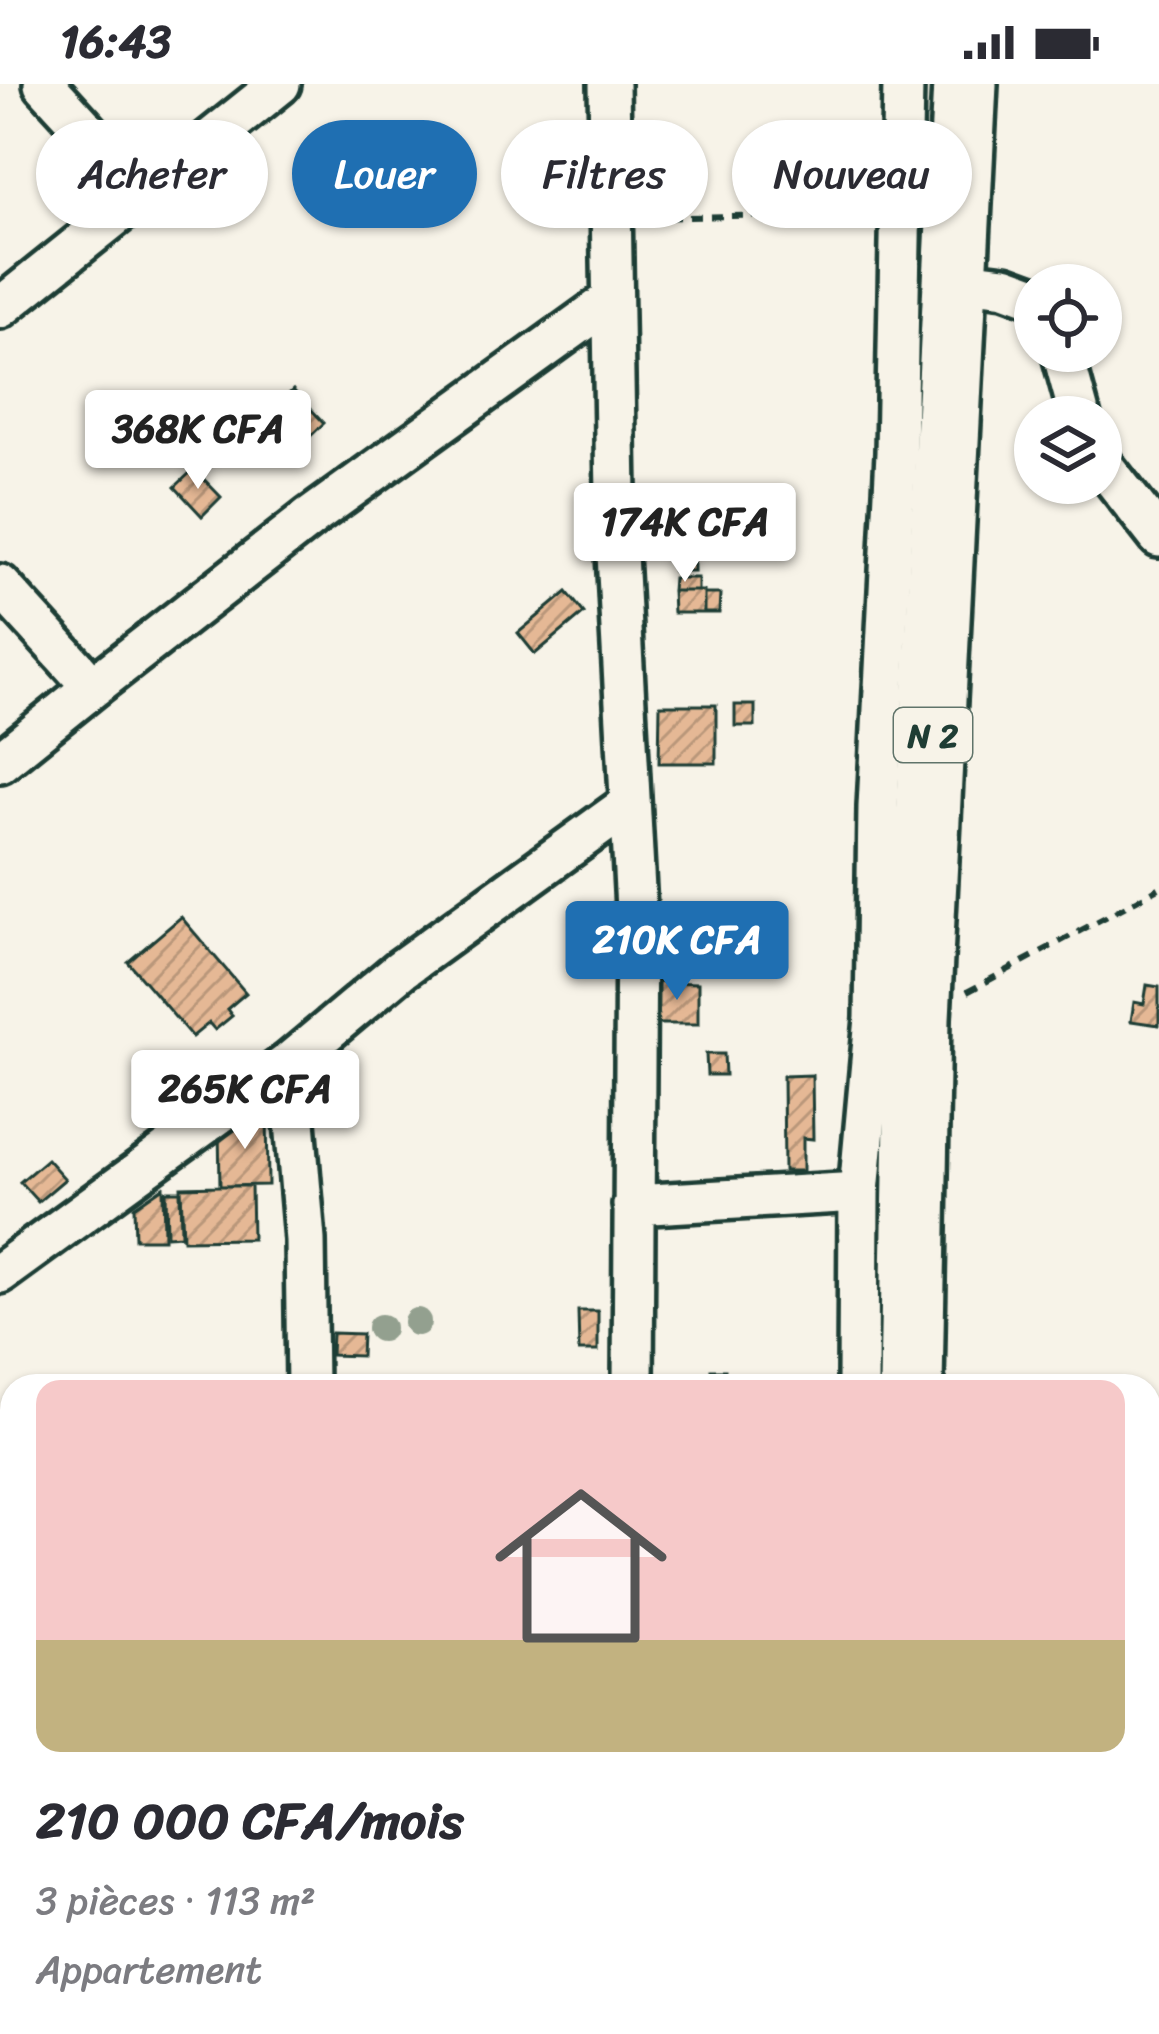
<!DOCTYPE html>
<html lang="fr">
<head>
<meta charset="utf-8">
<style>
	body { margin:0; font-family:Sriracha,sans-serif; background:#f7f7f7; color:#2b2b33; height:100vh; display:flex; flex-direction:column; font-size:45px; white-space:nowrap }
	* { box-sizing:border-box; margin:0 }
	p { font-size:39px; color:#7c7c81 }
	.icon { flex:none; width:66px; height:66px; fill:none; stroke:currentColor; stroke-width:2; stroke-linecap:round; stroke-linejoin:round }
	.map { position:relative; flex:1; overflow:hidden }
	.side { position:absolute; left:0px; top:1290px; width:1161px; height:660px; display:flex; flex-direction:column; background:#fff; border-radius:36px 36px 0 0; box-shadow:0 3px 9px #0004 }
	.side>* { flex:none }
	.banner { position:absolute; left:36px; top:36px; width:1089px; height:108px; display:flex; gap:24px }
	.controls { position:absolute; left:1014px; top:180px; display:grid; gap:24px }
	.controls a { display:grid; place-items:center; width:108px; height:108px; border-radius:50%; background:#fff; box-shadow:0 3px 9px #0004; font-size:60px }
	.price { position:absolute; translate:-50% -102px; padding:0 27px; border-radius:12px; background:#fff; color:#222; font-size:39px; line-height:78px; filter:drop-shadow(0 3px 6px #0008) }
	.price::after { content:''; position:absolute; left:50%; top:72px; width:36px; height:27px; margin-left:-18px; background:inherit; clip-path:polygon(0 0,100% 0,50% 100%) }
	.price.current { background:#1f6fb2; color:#fff }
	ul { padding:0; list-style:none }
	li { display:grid; align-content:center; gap:24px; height:636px; padding:0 36px }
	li+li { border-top:3px solid #e1e1e2 }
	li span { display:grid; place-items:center; height:372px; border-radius:24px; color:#555 }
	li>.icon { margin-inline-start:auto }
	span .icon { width:216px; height:216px; fill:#fffc; stroke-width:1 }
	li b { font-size:51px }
	.tag { padding:0 42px; border-radius:54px; background:#fff; box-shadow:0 3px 9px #0004; font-size:42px; line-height:108px }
	.tag.current { background:#1f6fb2; color:#fff }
	.status { display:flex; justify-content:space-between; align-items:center; height:84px; padding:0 60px; background:#fff; direction:ltr }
	.status svg { height:33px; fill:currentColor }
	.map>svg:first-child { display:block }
	.building { fill:url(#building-hatch); stroke:#1f3d34; stroke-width:3 }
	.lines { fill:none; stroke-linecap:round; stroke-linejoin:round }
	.minor-casing { stroke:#1f3d34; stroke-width:48 }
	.primary-casing { stroke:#1f3d34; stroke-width:72 }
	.path { stroke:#1f3d34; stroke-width:6; stroke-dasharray:12 9; stroke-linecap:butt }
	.minor { stroke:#f7f3e8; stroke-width:39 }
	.primary { stroke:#f7f3e8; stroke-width:63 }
	.tree { fill:#93a08f }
	.labels { text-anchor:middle; stroke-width:12; stroke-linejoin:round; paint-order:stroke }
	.shield { fill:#f7f3e8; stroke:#60746a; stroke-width:3 }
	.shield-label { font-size:33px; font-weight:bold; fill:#1f3d34 }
</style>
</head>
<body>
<div class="status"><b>16:43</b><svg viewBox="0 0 49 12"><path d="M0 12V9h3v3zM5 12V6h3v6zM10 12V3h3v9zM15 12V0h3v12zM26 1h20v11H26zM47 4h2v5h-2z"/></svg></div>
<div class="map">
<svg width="1159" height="1950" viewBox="0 0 1159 1950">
	<defs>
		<pattern id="building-hatch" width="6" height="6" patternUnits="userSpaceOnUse" patternTransform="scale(3)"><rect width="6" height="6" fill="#e5b895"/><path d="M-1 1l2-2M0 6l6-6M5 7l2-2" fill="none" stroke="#b9977a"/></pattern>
	</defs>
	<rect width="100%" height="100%" fill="#f7f3e8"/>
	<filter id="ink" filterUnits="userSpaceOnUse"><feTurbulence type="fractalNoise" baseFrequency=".00833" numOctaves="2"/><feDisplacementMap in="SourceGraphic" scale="24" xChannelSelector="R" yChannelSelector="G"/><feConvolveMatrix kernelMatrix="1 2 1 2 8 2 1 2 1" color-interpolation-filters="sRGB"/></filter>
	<g filter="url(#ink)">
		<path class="building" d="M642,68L666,79L658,100L633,88Z
			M293,306L324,339L296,366L265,333Z
			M194,385L221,413L202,432L175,403Z
			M654,412L676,413V435L654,436Z
			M693,439L694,487H673L672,472H655L654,440Z
			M673,494H698V507H672Z
			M672,507H704V529H673Z
			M567,508L584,529L535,570L518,549Z
			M704,510H720L719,529H704Z
			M660,621H716V679H659Z
			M735,621H755V642H735Z
			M181,833L246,909L227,925L232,932L215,946L209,939L192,953L128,878Z
			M657,898L698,899V940H655Z
			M1147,901L1159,903V941L1131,937L1134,918L1144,920Z
			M706,970H724L725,991H707Z
			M812,991L813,1055L803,1054V1087H784L783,992Z
			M267,1025L268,1101L220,1102L219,1044Z
			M47,1075L65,1095L38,1118L20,1098Z
			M220,1102H251L252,1155L183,1156L181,1103Z
			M163,1103L164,1155H135L134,1123Z
			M166,1107H180L181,1151L167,1152Z
			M578,1227H598V1267H579Z
			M332,1249L362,1250L361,1272L331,1271Z
			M711,1286H725V1302H711Z
			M1156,1750L1159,1810L1149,1812V1751Z
			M37,1938H79V1942L37,1944Z"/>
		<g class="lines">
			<defs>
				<path id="minor" d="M44,0L142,107
					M609,0L617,470L636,825L633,1302
					M956,196L1005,202L1035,213
					M0,224L280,0
					M1062,267L1080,333
					M1101,379L1159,453
					M0,501L93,603L0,678
					M93,603L311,433L610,217
					M290,978L305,1156L307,1302
					M633,1121L859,1108
					M0,1189L290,978L400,886L628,721
					M858,1302L859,1108L875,934L878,723L896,369L903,0
					M0,1644L12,1643
					M644,1950V1938
					M853,1950V1938"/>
				<path id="primary" d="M911,1302L918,934L965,0
					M928,1938L929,1950"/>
			</defs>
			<use href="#minor" class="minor-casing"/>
			<use href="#primary" class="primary-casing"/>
			<path class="path" d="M647,134L868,129
				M967,908L1159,804"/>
			<use href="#minor" class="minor"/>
			<use href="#primary" class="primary"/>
		</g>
		<g class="tree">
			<circle cx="417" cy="1238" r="14"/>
			<circle cx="381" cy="1244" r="14"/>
		</g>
	</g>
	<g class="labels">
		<rect class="shield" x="894" y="624" width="78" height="54" rx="9"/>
		<g class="shield-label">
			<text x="933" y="663">N 2</text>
		</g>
	</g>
</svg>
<div class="controls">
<a><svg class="icon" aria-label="locate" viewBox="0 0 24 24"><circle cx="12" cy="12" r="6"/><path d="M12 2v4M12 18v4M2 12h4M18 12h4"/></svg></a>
<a><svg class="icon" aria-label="layers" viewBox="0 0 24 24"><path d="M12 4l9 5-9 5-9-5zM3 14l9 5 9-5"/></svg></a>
</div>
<b class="price" style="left:198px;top:408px">368K CFA</b>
<b class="price" style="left:685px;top:501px">174K CFA</b>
<b class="price current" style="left:677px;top:919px">210K CFA</b>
<b class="price" style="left:245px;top:1068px">265K CFA</b>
<div class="banner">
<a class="tag">Acheter</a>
<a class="tag current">Louer</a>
<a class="tag">Filtres</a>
<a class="tag">Nouveau</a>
</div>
<section class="side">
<ul>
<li><span style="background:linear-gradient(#f6c9c9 70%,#c2b280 0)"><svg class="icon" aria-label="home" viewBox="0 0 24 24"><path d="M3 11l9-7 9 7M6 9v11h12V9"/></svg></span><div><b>210 000 CFA/mois</b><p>3 pièces · 113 m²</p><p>Appartement</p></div></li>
</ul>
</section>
</div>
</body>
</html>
